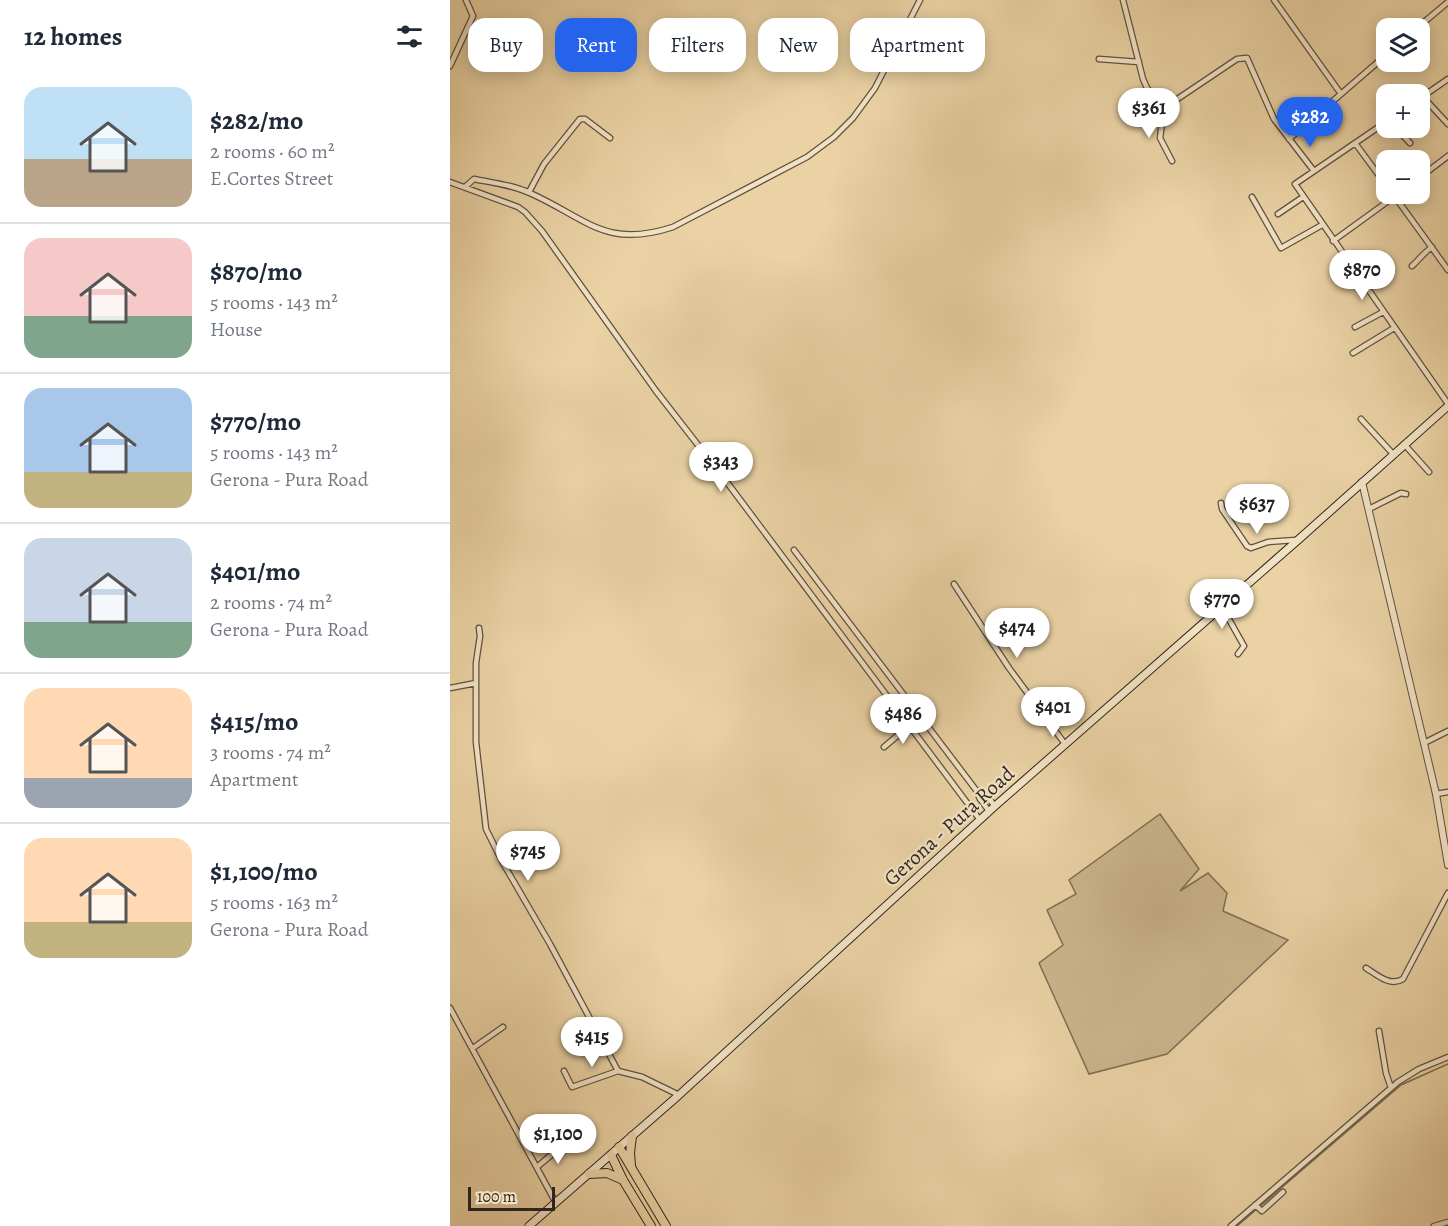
<!DOCTYPE html>
<html lang="en">
<head>
<meta charset="utf-8">
<style>
	body { margin:0; font-family:Alegreya,serif; background:#f2f2f3; color:#1f2937; height:100vh; display:flex; flex-direction:column; font-size:22px; white-space:nowrap }
	* { box-sizing:border-box; margin:0 }
	p { font-size:20px; color:#747a83 }
	.icon { flex:none; width:33px; height:33px; fill:none; stroke:currentColor; stroke-width:2; stroke-linecap:round; stroke-linejoin:round }
	.map { position:relative; flex:1; overflow:hidden }
	.drawer { display:flex; flex-direction:column; background:#fff; width:450px }
	.drawer>* { flex:none }
	.banner { position:absolute; left:18px; top:18px; width:570px; height:54px; display:flex; gap:12px }
	.controls { position:absolute; left:926px; top:18px; display:grid; gap:12px }
	.controls a { display:grid; place-items:center; width:54px; height:54px; border-radius:12px; background:#fff; box-shadow:0 3px 15px #0003; font-size:30px }
	.scale { position:absolute; left:18px; bottom:15px; width:87px; box-sizing:border-box; padding-left:6px; border:3px solid #31261f; border-top:0; font-size:16px; line-height:21px; white-space:nowrap; color:#31261f; -webkit-text-stroke:4px #f1e2c4; paint-order:stroke }
	.price { position:absolute; translate:-50% -51px; padding:0 14px; border-radius:21px; background:#fff; color:#222; font-size:20px; line-height:39px; filter:drop-shadow(0 2px 3px #0008) }
	.price::after { content:''; position:absolute; left:50%; top:36px; width:18px; height:14px; margin-left:-9px; background:inherit; clip-path:polygon(0 0,100% 0,50% 100%) }
	.price.on { background:#2563eb; color:#fff }
	ul { padding:0; list-style:none }
	li { display:flex; align-items:center; gap:18px; height:150px; padding:0 24px }
	li+li { border-top:2px solid #e0e1e3 }
	li span { display:grid; place-items:center; flex:none; width:168px; height:120px; border-radius:18px; color:#555 }
	li>.icon { margin-inline-start:auto }
	span .icon { width:72px; height:72px; fill:#fffc; stroke-width:1 }
	li b { font-size:26px }
	h2 { display:flex; justify-content:space-between; align-items:center; height:72px; padding:0 24px; font-size:26px }
	.tag { padding:0 21px; border-radius:18px; background:#fff; box-shadow:0 3px 15px #0003; font-size:21px; line-height:54px }
	.tag.on { background:#2563eb; color:#fff }
	main { display:flex; flex:1; min-height:0 }
	.map>svg:first-child { display:block }
	.green { fill:#cbb58d; stroke:#7e6e56; stroke-width:1.5 }
	.lines { fill:none; stroke-linecap:round; stroke-linejoin:round }
	.stream { stroke:#7a6a54; stroke-width:1.5 }
	.minor-casing { stroke:#5f5140; stroke-width:7 }
	.tertiary-casing { stroke:#5f5140; stroke-width:8 }
	.secondary-casing { stroke:#31261f; stroke-width:9 }
	.motorway-casing { stroke:#31261f; stroke-width:10 }
	.minor { stroke:#f1e2c4; stroke-width:4.5 }
	.tertiary { stroke:#f1e2c4; stroke-width:6 }
	.secondary { stroke:#f1e2c4; stroke-width:7 }
	.motorway { stroke:#ead2a4; stroke-width:8 }
	.labels { text-anchor:middle; stroke-width:4.5; stroke-linejoin:round; paint-order:stroke }
	.street-label { font-size:21px; fill:#31261f; stroke:#f1e2c4 }
</style>
</head>
<body>
<main>
<section class="drawer">
<h2>12 homes<svg class="icon" aria-label="filters" viewBox="0 0 24 24"><path d="M4 7h16M4 17h16"/><circle cx="9" cy="7" r="2"/><circle cx="15" cy="17" r="2"/></svg></h2>
<ul>
<li><span style="background:linear-gradient(#bfe0f5 60%,#b9a48a 0)"><svg class="icon" aria-label="home" viewBox="0 0 24 24"><path d="M3 11l9-7 9 7M6 9v11h12V9"/></svg></span><div><b>$282/mo</b><p>2 rooms · 60 m²</p><p>E.Cortes Street</p></div></li>
<li><span style="background:linear-gradient(#f6c9c9 65%,#7fa58c 0)"><svg class="icon" aria-label="home" viewBox="0 0 24 24"><path d="M3 11l9-7 9 7M6 9v11h12V9"/></svg></span><div><b>$870/mo</b><p>5 rooms · 143 m²</p><p>House</p></div></li>
<li><span style="background:linear-gradient(#a9c7e8 70%,#c2b280 0)"><svg class="icon" aria-label="home" viewBox="0 0 24 24"><path d="M3 11l9-7 9 7M6 9v11h12V9"/></svg></span><div><b>$770/mo</b><p>5 rooms · 143 m²</p><p>Gerona - Pura Road</p></div></li>
<li><span style="background:linear-gradient(#c9d6e8 70%,#7fa58c 0)"><svg class="icon" aria-label="home" viewBox="0 0 24 24"><path d="M3 11l9-7 9 7M6 9v11h12V9"/></svg></span><div><b>$401/mo</b><p>2 rooms · 74 m²</p><p>Gerona - Pura Road</p></div></li>
<li><span style="background:linear-gradient(#ffd9b3 75%,#9aa5b1 0)"><svg class="icon" aria-label="home" viewBox="0 0 24 24"><path d="M3 11l9-7 9 7M6 9v11h12V9"/></svg></span><div><b>$415/mo</b><p>3 rooms · 74 m²</p><p>Apartment</p></div></li>
<li><span style="background:linear-gradient(#ffd9b3 70%,#c2b280 0)"><svg class="icon" aria-label="home" viewBox="0 0 24 24"><path d="M3 11l9-7 9 7M6 9v11h12V9"/></svg></span><div><b>$1,100/mo</b><p>5 rooms · 163 m²</p><p>Gerona - Pura Road</p></div></li>
</ul>
</section>
<div class="map">
<svg width="998" height="1226" viewBox="0 0 998 1226">
	<rect width="100%" height="100%" fill="#ead2a4"/>
	<filter id="stains"><feTurbulence type="fractalNoise" baseFrequency=".00333" numOctaves="4"/><feColorMatrix values="0 0 0 0 .2 0 0 0 0 .09 0 0 0 0 .02 0 0 0 .5 -.17"/></filter>
	<radialGradient id="worn" r=".72"><stop offset=".6" stop-color="#630" stop-opacity="0"/><stop offset="1" stop-color="#630" stop-opacity=".3"/></radialGradient>
	<path class="green" d="M710,814L749,869L730,891L758,873L777,893L773,911L838,940L717,1054L639,1074L589,963L613,945L597,910L626,894L619,880Z"/>
	<g class="lines">
		<path class="stream" d="M787,1226L951,1085L998,1064"/>
		<defs>
			<path id="minor" d="M673,0L693,79L697,88L714,108L710,138L722,161
				M824,0L891,94
				M967,28L998,2
				M649,59L689,62
				M0,66L23,16L16,0
				M973,97L998,124
				M969,99L998,79
				M714,108L787,59L797,58L824,119L864,171
				M936,122L845,184L998,404
				M946,128L960,143
				M839,139L936,55
				M905,143L936,185
				M969,178L998,156
				M0,182L68,207L75,212L92,231L206,391L276,481L530,820
				M15,187L24,179C43,183 64,185 82,194C137,219 156,249 223,227L357,157L384,137L403,118L425,88L470,0
				M79,192L94,164L130,119H135L160,138
				M943,194L998,270
				M802,197L831,248L872,225
				M828,214L853,197
				M883,241L948,194
				M962,266C970,259 972,254 982,247
				M905,327L933,312
				M903,353L944,328
				M911,419L943,454
				M954,444L979,472
				M771,503L772,509L797,546L801,548L818,542L846,540
				M919,509L951,493L956,494
				M344,550L526,790L535,794L545,806
				M504,584L559,668L615,744
				M772,607L794,646L788,654
				M29,628L30,636L26,663V742L36,829L53,863L100,944L168,1071L192,1077L229,1095
				M0,688L26,683
				M974,743L998,731
				M434,747L459,726
				M526,790L530,799L539,811
				M986,794L998,792
				M916,968C927,975 940,987 953,979L998,893
				M0,1008L106,1203
				M929,1031L936,1073L941,1088
				M23,1048L53,1027
				M114,1071L122,1087L168,1071
				M87,1167L113,1145
				M805,1205L812,1211L833,1192
				M781,1226L948,1082L969,1069L998,1057
				M984,1226L998,1222"/>
			<path id="tertiary" d="M912,482L986,794L998,865"/>
			<path id="secondary" d="M79,1226L229,1095L545,806L848,540L998,406"/>
			<path id="motorway" d="M169,1147L216,1226
				M161,1155L173,1180L201,1226
				M181,1165L180,1153L182,1136
				M139,1174L157,1173L173,1180"/>
		</defs>
		<use href="#minor" class="minor-casing"/>
		<use href="#tertiary" class="tertiary-casing"/>
		<use href="#secondary" class="secondary-casing"/>
		<use href="#motorway" class="motorway-casing"/>
		<use href="#minor" class="minor"/>
		<use href="#tertiary" class="tertiary"/>
		<use href="#secondary" class="secondary"/>
		<use href="#motorway" class="motorway"/>
	</g>
	<g class="labels">
		<g class="street-label">
			<text transform="translate(499 826) rotate(-42)" y="7">Gerona - Pura Road</text>
		</g>
	</g>
	<rect width="100%" height="100%" filter="url(#stains)"/>
	<rect width="100%" height="100%" fill="url(#worn)"/>
</svg>
<div class="controls">
<a><svg class="icon" aria-label="layers" viewBox="0 0 24 24"><path d="M12 4l9 5-9 5-9-5zM3 14l9 5 9-5"/></svg></a>
<a>+</a>
<a>−</a>
</div>
<div class="scale">100 m</div>
<b class="price" style="left:699px;top:139px">$361</b>
<b class="price on" style="left:860px;top:148px">$282</b>
<b class="price" style="left:912px;top:301px">$870</b>
<b class="price" style="left:271px;top:493px">$343</b>
<b class="price" style="left:807px;top:535px">$637</b>
<b class="price" style="left:772px;top:630px">$770</b>
<b class="price" style="left:567px;top:659px">$474</b>
<b class="price" style="left:603px;top:738px">$401</b>
<b class="price" style="left:453px;top:745px">$486</b>
<b class="price" style="left:78px;top:882px">$745</b>
<b class="price" style="left:142px;top:1068px">$415</b>
<b class="price" style="left:108px;top:1165px">$1,100</b>
<div class="banner">
<a class="tag">Buy</a>
<a class="tag on">Rent</a>
<a class="tag">Filters</a>
<a class="tag">New</a>
<a class="tag">Apartment</a>
</div>
</div>
</main>
</body>
</html>
